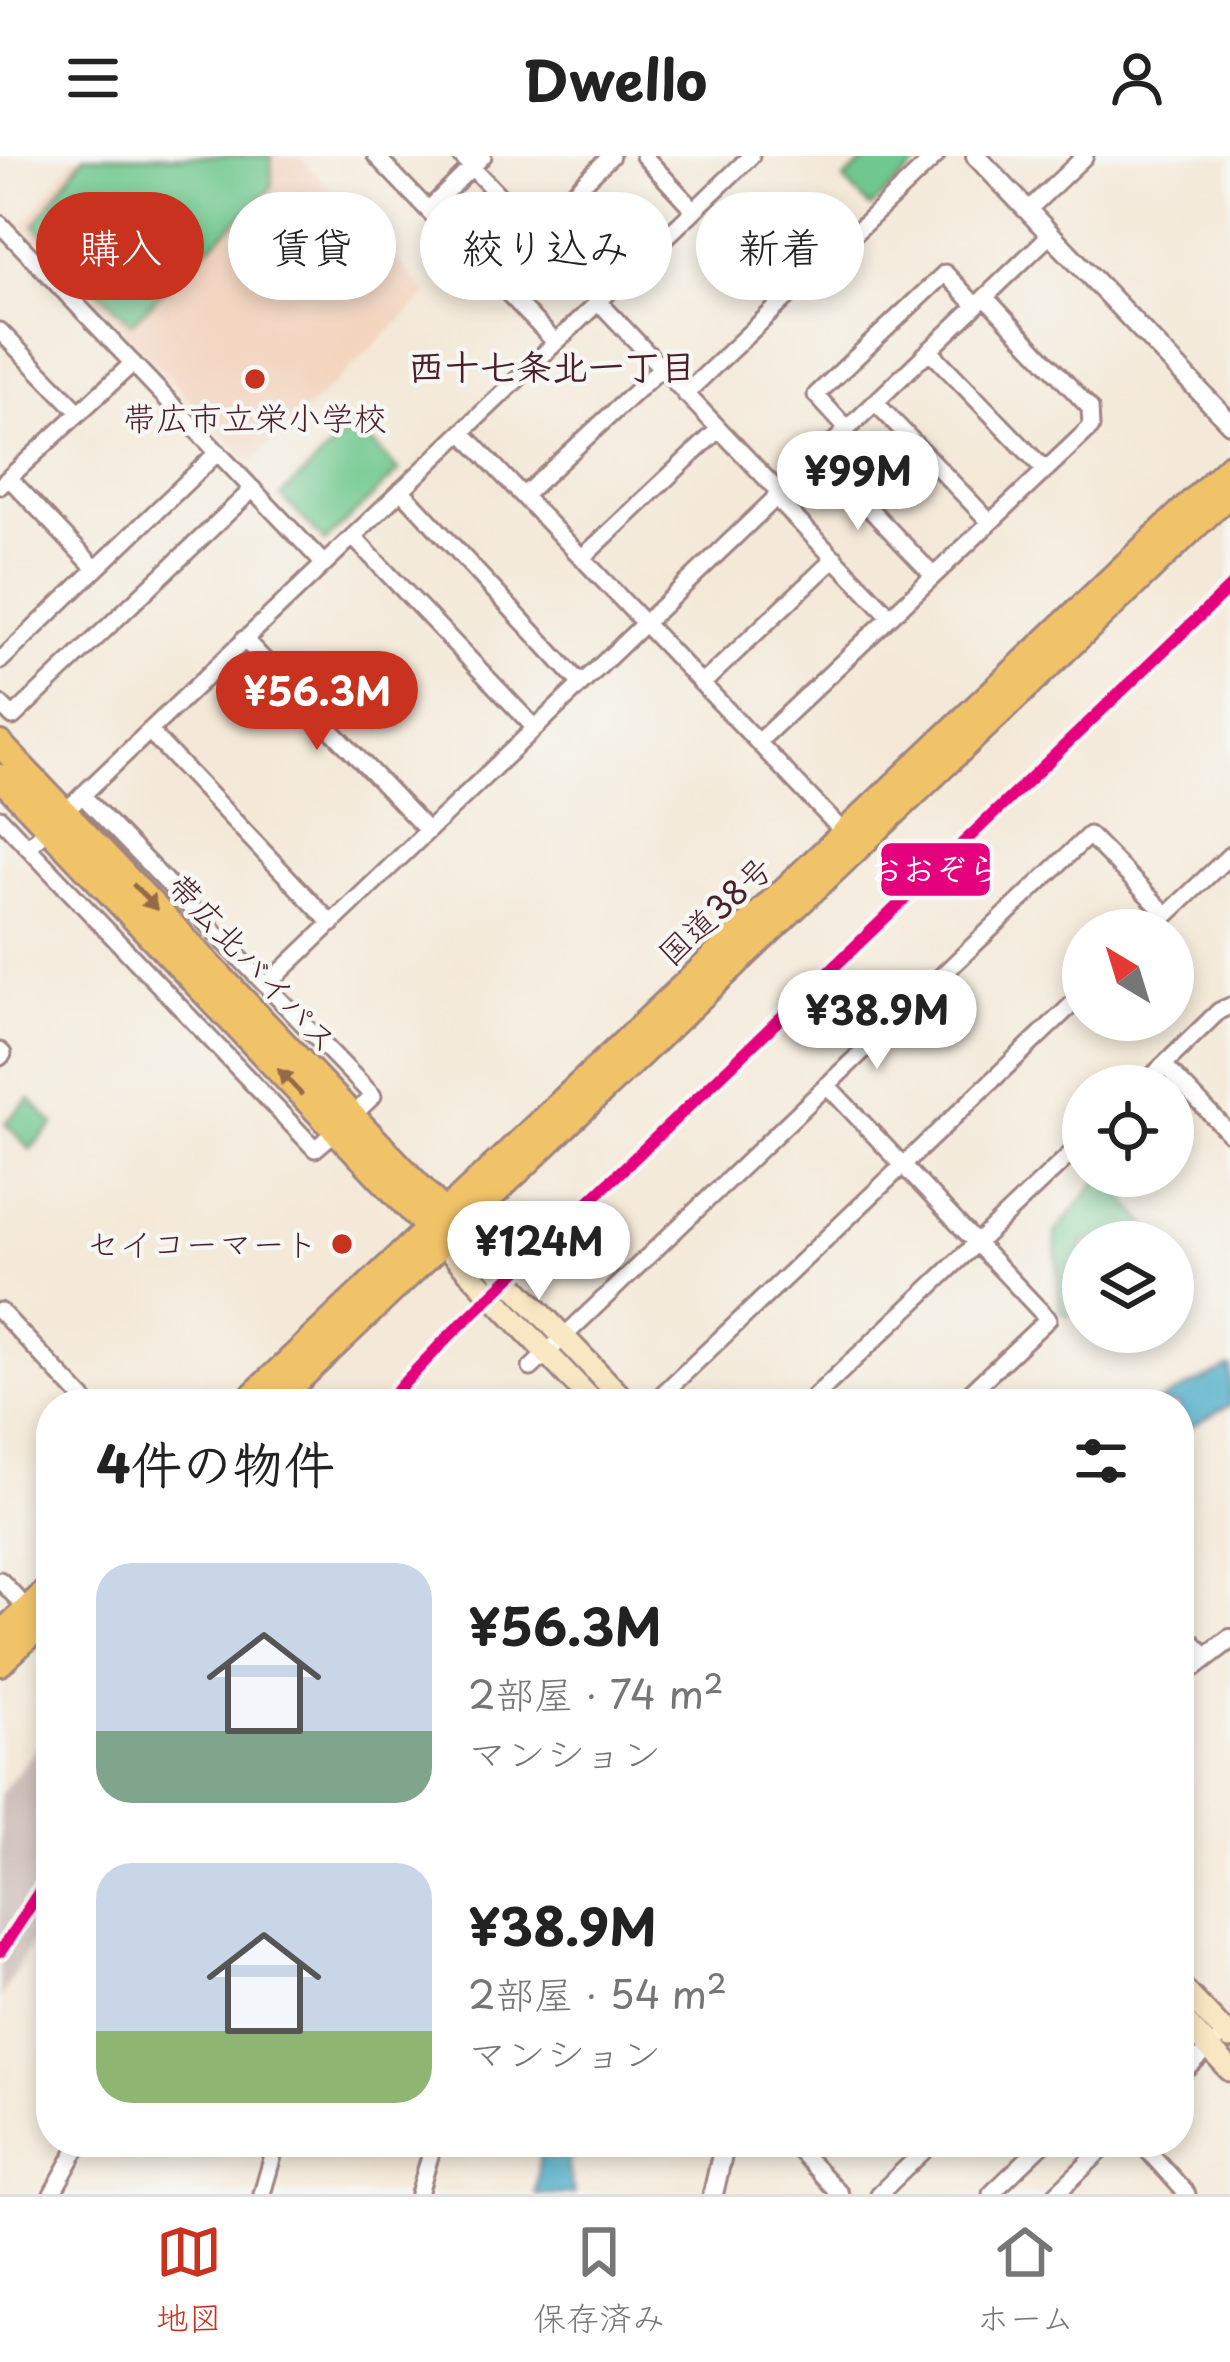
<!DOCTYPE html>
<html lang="ja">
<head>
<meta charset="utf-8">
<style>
	body { margin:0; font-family:"Playpen Sans","Klee One",sans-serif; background:#f6f6f6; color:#222; height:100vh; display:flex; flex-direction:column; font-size:45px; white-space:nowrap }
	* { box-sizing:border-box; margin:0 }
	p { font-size:39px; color:#767676 }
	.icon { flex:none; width:66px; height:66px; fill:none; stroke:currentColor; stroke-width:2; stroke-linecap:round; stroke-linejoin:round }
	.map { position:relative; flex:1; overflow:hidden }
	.drawer { position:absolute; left:36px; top:1233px; width:1158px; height:768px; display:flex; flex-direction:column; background:#fff; border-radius:48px; box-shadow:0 6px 18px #0003 }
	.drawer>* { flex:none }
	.banner { position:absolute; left:36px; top:36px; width:1158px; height:108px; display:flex; gap:24px }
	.needle { width:78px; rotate:322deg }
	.buttons { position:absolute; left:1062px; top:753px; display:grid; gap:24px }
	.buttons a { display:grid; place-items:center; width:132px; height:132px; border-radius:50%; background:#fff; box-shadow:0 6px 18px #0003; font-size:60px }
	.price { position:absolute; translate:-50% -102px; padding:0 27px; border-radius:42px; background:#fff; color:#222; font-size:39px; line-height:78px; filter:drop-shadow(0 3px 6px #0008) }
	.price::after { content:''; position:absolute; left:50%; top:72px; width:36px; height:27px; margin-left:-18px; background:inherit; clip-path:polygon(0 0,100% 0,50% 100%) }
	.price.selected { background:#c8321e; color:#fff }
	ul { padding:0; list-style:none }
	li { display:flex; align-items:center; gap:36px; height:300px; padding:0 60px }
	li span { display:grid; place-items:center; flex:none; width:336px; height:240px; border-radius:36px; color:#555 }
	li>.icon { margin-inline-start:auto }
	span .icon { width:144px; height:144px; fill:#fffc; stroke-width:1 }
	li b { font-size:51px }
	h2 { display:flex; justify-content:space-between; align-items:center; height:144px; padding:0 60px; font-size:51px }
	.chip { padding:0 42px; border-radius:54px; background:#fff; box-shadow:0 6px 18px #0003; font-size:42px; line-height:108px }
	.chip.selected { background:#c8321e; color:#fff }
	header { display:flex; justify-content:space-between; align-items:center; height:156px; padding:0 60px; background:#fff; font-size:54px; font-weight:700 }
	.tab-bar { display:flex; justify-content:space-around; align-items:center; height:168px; border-top:3px solid #e0e0e0; background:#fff; font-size:33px; color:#767676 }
	.tab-bar a { display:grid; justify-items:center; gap:6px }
	.tab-bar .selected { color:#c8321e }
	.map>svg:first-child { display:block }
	.built { fill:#f3d4bf }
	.industrial { fill:#cfc0bb }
	.green { fill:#6fc88e; stroke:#5c745c; stroke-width:3 }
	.water { fill:#46aac6; stroke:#486478; stroke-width:3 }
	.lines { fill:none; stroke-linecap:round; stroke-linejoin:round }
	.minor-casing { stroke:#9f8482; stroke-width:21 }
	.tertiary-casing { stroke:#9f8482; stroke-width:24 }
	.secondary-casing { stroke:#9f8482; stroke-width:27 }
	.trunk-casing { stroke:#9f8482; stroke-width:30 }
	.minor { stroke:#fff; stroke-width:15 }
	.tertiary { stroke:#fff; stroke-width:18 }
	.secondary { stroke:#f9e7c3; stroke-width:21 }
	.trunk { stroke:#f1c369; stroke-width:24 }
	.rail-1-casing { stroke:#f6f6f2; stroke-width:21 }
	.rail-1 { stroke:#e5007d; stroke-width:12 }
	.oneway { fill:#956947 }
	.poi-dot { fill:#c8321e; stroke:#f6f6f2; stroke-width:4.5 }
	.labels { text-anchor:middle; stroke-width:9; stroke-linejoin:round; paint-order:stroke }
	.poi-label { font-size:33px; fill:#4a1f2b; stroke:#f6f6f2 }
	.street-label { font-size:33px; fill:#4a1f2b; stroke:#f6f6f2 }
	.neighbourhood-label { font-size:36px; font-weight:bold; fill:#4a1f2b; stroke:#f6f6f2 }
	.line-badge { stroke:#f6f6f2; stroke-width:4.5 }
	.badge-label { font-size:33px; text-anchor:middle; font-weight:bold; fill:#fff }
</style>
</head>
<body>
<header><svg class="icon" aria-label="menu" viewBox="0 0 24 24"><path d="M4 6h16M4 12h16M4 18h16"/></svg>Dwello<svg class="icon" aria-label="person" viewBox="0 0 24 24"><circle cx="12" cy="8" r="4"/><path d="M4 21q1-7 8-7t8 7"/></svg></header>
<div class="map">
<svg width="1230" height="2038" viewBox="0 0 1230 2038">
	<rect width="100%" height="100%" fill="#f6f6f2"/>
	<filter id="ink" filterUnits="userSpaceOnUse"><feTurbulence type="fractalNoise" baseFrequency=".00833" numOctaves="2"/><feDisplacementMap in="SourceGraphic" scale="24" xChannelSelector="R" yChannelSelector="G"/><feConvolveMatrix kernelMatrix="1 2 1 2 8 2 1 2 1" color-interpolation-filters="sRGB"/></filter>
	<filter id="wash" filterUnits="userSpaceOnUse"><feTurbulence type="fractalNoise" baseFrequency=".004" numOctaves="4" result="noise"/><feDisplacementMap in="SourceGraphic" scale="48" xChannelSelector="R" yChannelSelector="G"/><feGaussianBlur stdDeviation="2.7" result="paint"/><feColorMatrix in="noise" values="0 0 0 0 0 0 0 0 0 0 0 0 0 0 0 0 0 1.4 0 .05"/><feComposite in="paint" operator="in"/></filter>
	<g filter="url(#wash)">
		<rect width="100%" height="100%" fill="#f4e9d8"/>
		<path class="built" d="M76,0H298L429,138L250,307L23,69Z"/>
		<path class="industrial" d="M51,1573V1751L0,1843V1638Z"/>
		<path class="green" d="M84,0H271L272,31L131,167L35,69Z
			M871,0H926L871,52L844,24Z
			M355,269L399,315L325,386L281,340Z
			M30,943L54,969L30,993L5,967Z
			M1102,1020H1115L1124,1026L1125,1043L1160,1086H1083V1148L1068,1160L1060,1154L1055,1077Z"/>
		<path class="water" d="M1230,1211V1249L1179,1277V1248H1152Z
			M541,1986H575L568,2011L574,2038H535Z"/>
	</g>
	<g filter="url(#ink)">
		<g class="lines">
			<defs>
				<path id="minor" d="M376,0L555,186
					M461,0L534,76
					M644,0L694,54
					M428,54L483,0
					M1028,54L1085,0
					M0,68L324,408
					M489,118L611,0
					M599,146L780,337
					M0,175L79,256
					M929,194L1044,313
					M685,238L936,0
					M875,246L989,365
					M847,273L816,239L945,117L976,150
					M462,276L849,682
					M819,300L933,419
					M9,322L96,413
					M0,330L133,207
					M401,334L580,527
					M523,340L661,212
					M775,341L890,460
					M353,381L534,571
					M582,402L719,273
					M244,483L427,674
					M0,505L218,296
					M702,528L835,402
					M0,548L13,561L253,333
					M149,575L332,768
					M758,586L1091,271L1090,252L985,141
					M82,639L373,940L352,960
					M0,662L315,993L336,975
					M28,691L751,0
					M1151,774L1230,699
					M268,828L1051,78
					M0,895L3,898L0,901
					M1164,909L1230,978
					M827,929L1048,1163L958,1248
					M1142,930L1219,855L1230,850
					M0,1155L88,1248
					M531,1212L1089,679L1167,759
					M652,1248L1083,838
					M807,1248L1083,986
					M0,1424L31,1457
					M1179,1472L1205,1499
					M1179,1921L1215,1887
					M791,1986L840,2038
					M1140,1986L1187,2038
					M52,2038L81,1986
					M262,2038L277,1986
					M419,2038L434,1986
					M879,2038L933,1986
					M991,2038L1045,1986
					M1056,2038L1110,1986"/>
				<path id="tertiary" d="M976,0L1230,267
					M1179,1522L1230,1483
					M713,2038L725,1986"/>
				<path id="secondary" d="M458,1071L628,1248
					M442,1087L595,1248
					M1179,1829L1230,1882
					M1179,1860L1230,1914"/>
				<path id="trunk" d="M0,588L452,1065
					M0,621L436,1080
					M244,1248L1230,310
					M273,1248L1230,337
					M0,1479L51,1431
					M0,1507L51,1459"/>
			</defs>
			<use href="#minor" class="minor-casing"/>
			<use href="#tertiary" class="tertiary-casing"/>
			<use href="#secondary" class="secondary-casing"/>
			<use href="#trunk" class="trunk-casing"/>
			<use href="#minor" class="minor"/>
			<use href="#tertiary" class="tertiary"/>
			<use href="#secondary" class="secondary"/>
			<use href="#trunk" class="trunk"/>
			<defs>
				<path id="rail-1" d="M384,1248L449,1180L1230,431
					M0,1796L51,1718"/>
			</defs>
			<use href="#rail-1" class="rail-1-casing"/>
			<use href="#rail-1" class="rail-1"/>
		</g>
		<defs><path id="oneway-solid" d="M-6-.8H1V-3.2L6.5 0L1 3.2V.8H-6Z" transform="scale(3)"/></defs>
		<g class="oneway">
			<use href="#oneway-solid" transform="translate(145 741) rotate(47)"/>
			<use href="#oneway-solid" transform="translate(290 926) rotate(-133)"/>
		</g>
	</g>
	<g class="poi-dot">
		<circle cx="255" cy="223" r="12"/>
		<circle cx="342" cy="1088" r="12"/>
	</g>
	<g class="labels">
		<g class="poi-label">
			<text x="255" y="274">帯広市立栄小学校</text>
			<text x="318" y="1100" text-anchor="end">セイコーマート</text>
		</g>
		<g class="street-label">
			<text transform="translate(715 755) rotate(-43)" y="12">国道38号</text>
			<text transform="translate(253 807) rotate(47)" y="12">帯広北バイパス</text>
		</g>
		<g class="neighbourhood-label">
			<text x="552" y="224">西十七条北一丁目</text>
		</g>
	</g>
	<rect class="line-badge" x="879" y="685" width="113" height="57" rx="12" fill="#e5007d"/>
	<g class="badge-label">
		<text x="935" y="725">おおぞら</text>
	</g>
</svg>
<div class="buttons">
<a><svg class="needle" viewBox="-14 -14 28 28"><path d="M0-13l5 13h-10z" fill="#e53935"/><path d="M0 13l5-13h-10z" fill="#767676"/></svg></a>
<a><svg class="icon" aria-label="locate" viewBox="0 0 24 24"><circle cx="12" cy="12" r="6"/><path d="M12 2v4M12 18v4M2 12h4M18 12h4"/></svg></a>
<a><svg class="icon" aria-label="layers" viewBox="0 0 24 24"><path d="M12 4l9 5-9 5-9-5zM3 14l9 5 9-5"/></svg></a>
</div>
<b class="price" style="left:858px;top:377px">¥99M</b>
<b class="price selected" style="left:317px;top:597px">¥56.3M</b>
<b class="price" style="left:877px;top:916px">¥38.9M</b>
<b class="price" style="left:539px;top:1147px">¥124M</b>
<div class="banner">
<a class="chip selected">購入</a>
<a class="chip">賃貸</a>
<a class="chip">絞り込み</a>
<a class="chip">新着</a>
</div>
<section class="drawer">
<h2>4件の物件<svg class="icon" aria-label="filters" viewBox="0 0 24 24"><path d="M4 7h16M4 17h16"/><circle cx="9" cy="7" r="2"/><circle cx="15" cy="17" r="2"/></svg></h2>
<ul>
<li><span style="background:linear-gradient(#c9d6e8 70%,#7fa58c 0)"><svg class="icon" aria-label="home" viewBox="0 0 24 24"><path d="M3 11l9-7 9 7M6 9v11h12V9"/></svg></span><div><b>¥56.3M</b><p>2部屋 · 74 m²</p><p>マンション</p></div></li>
<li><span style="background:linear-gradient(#c9d6e8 70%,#8fb573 0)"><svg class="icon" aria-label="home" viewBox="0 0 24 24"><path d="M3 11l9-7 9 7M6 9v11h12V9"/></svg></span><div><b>¥38.9M</b><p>2部屋 · 54 m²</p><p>マンション</p></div></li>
</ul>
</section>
</div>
<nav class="tab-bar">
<a class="selected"><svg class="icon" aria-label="map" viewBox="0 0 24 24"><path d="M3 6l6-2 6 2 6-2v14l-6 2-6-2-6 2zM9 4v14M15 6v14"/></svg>地図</a>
<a><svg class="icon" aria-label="saved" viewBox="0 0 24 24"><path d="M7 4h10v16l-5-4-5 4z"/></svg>保存済み</a>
<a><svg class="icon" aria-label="home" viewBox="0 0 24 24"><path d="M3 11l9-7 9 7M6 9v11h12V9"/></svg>ホーム</a>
</nav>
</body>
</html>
